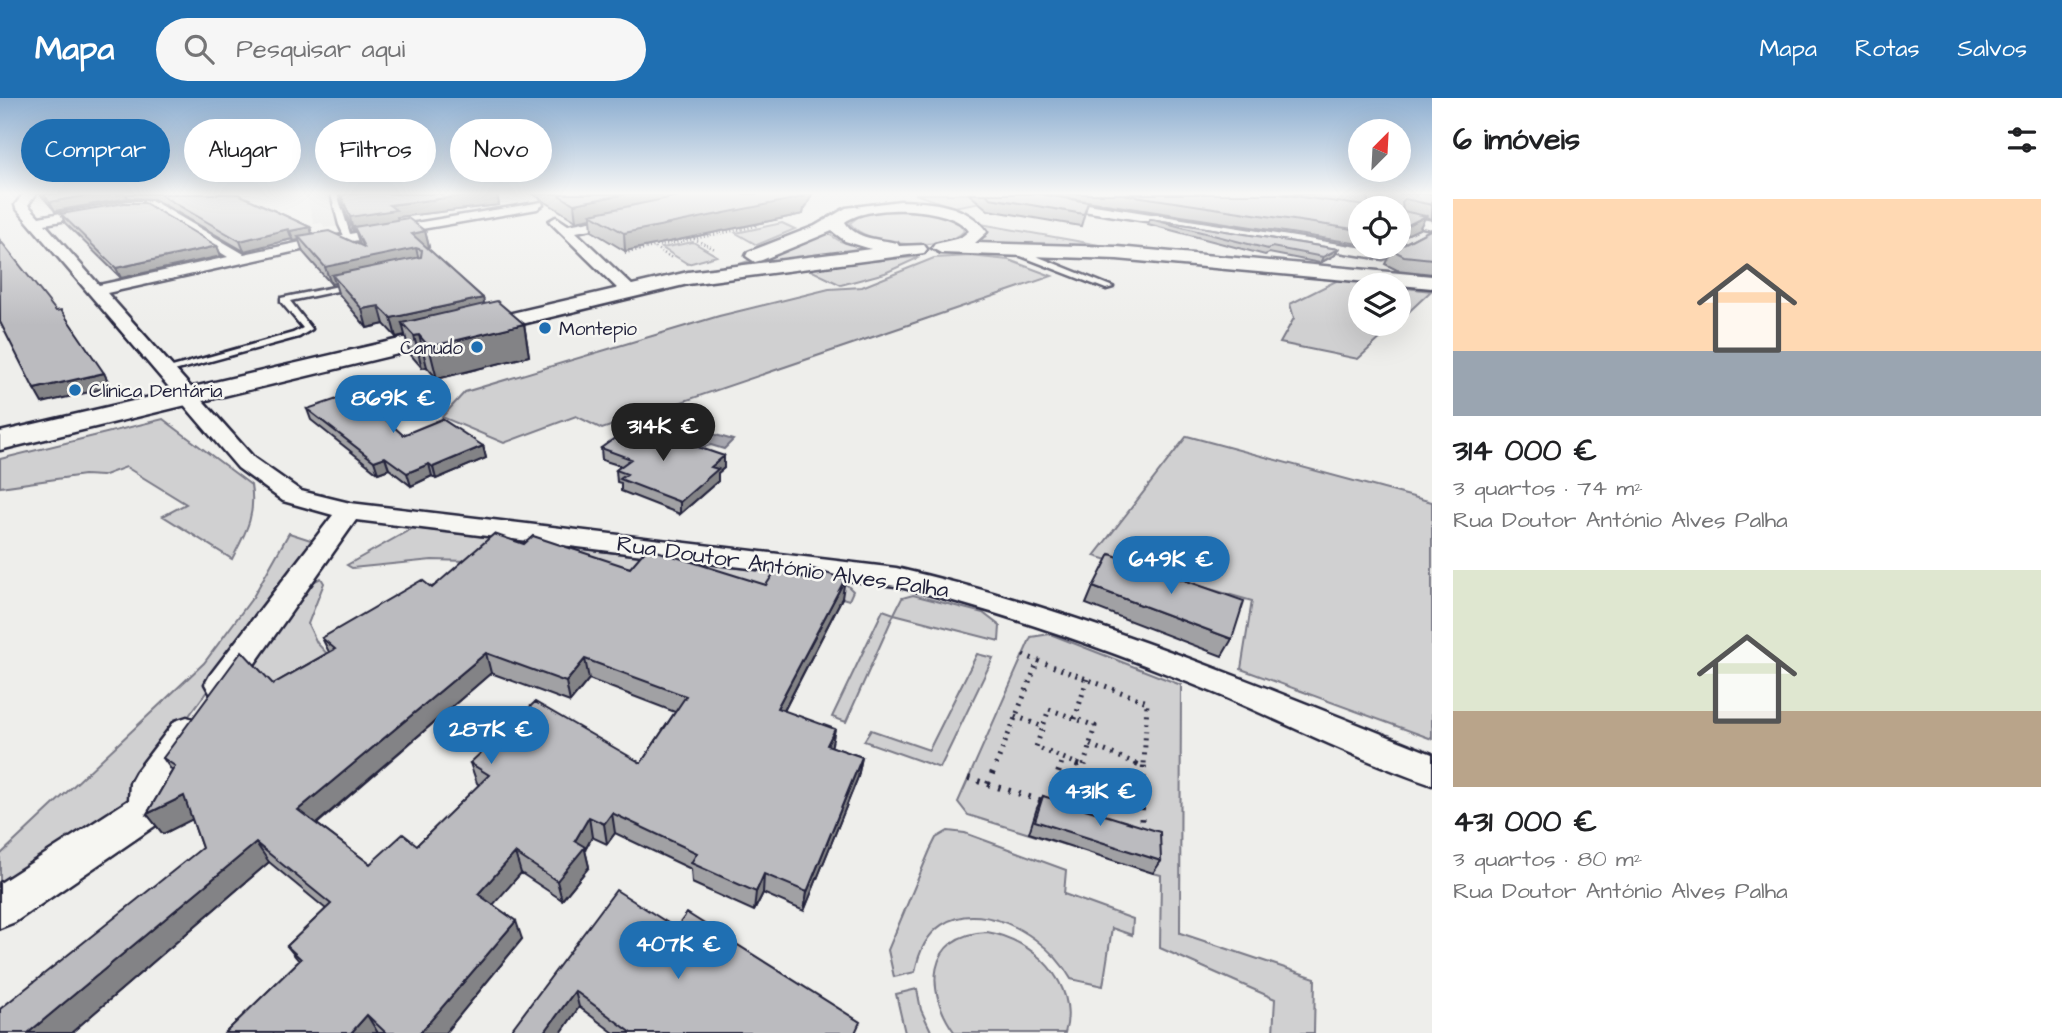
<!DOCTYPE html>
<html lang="pt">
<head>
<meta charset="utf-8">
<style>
	body { margin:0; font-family:"Architects Daughter",sans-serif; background:#f6f6f6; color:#202124; height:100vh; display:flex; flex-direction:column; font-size:26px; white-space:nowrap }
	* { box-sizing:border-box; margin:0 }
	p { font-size:23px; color:#757577 }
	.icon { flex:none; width:38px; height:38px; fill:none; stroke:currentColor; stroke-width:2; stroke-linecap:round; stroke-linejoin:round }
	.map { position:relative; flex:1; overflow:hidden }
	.panel { display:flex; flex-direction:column; background:#fff; width:630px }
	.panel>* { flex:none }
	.top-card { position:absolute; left:21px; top:21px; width:665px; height:63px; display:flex; gap:14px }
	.needle { width:46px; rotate:24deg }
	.fabs { position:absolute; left:1348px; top:21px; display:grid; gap:14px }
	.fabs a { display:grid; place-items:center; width:63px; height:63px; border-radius:50%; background:#fff; box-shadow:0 7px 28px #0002; font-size:35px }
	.price { position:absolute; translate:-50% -60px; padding:0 16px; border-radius:24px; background:#1f6fb2; color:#fff; font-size:23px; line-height:46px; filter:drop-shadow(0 2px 4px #0008) }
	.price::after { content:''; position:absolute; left:50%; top:42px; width:21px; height:16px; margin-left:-10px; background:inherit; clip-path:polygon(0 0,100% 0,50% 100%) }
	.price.selected { background:#222; color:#fff }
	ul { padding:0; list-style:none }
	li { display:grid; align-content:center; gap:14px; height:371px; padding:0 21px }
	li span { display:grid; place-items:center; height:217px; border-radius:0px; color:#555 }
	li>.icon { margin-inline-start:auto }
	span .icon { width:126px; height:126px; fill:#fffc; stroke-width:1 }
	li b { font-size:30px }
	h2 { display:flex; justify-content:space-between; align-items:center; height:84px; padding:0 21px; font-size:30px }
	.chip { padding:0 24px; border-radius:32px; background:#fff; box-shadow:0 7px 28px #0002; font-size:24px; line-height:63px }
	.chip.selected { background:#1f6fb2; color:#fff }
	header { display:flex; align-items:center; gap:42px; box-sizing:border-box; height:98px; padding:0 35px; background:#1f6fb2; color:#fff }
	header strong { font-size:33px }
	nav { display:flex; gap:38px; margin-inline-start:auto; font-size:24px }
	.search { width:490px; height:63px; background:#f6f6f6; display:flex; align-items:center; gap:18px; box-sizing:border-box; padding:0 24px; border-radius:38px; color:#757577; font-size:26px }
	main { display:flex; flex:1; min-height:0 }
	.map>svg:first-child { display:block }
	.built { fill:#dfdfde }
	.green { fill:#d0d0d1; stroke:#797986; stroke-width:2 }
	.water { fill:#a7a7af; stroke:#727281; stroke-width:2 }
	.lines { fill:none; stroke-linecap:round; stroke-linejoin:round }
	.service-casing { stroke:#22223b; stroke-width:5 }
	.minor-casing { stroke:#22223b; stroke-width:5 }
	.tertiary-casing { stroke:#22223b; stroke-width:5 }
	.path-far2 { stroke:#22223b; stroke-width:2.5; stroke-dasharray:1 2.5; stroke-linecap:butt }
	.path-far1 { stroke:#22223b; stroke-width:5; stroke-dasharray:2 6; stroke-linecap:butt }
	.path { stroke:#22223b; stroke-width:6; stroke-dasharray:2.5 8; stroke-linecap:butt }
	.service { fill:#f6f6f2; fill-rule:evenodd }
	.minor { fill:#f6f6f2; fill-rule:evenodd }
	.tertiary { fill:#f6f6f2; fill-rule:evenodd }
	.wall { fill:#a1a1a4; stroke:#22223b; stroke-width:2; fill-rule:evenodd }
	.shaded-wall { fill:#838386; stroke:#22223b; stroke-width:2 }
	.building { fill:#bbbbbf; stroke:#22223b; stroke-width:2; fill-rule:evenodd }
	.poi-dot { fill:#1f6fb2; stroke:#f6f6f2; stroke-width:2.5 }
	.labels { text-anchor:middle; stroke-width:5; stroke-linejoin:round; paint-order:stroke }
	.far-poi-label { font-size:19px; fill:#22223b; stroke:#f6f6f2; text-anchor:start }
	.street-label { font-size:23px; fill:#22223b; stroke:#f6f6f2 }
</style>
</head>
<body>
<header>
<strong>Mapa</strong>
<div class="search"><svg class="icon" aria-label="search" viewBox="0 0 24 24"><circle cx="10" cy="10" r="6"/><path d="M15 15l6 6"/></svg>Pesquisar aqui</div>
<nav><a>Mapa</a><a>Rotas</a><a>Salvos</a></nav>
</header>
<main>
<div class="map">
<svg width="1432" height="935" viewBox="0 0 1432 935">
	<rect width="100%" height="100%" fill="#eeeeeb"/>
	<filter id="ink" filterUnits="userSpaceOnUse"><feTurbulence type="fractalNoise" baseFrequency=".0143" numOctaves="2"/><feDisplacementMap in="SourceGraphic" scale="14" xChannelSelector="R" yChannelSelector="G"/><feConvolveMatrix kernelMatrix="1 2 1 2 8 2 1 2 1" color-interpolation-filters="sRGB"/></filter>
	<g filter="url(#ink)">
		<path class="built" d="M306,96H436L449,114L325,130L322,125L314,126Z"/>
		<path class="green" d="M915,96H1027L953,109Z
			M890,111C910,111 955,110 964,133C947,154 864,149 850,125L862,116Z
			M782,125L795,131L757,147L736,135Z
			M981,126L1144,155L978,145L986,138V131Z
			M824,133L840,143L880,153L712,175L782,152Z
			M693,144L717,158L688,166L662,150Z
			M970,158L1009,162L1052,178L602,331L576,318L504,345L442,319L465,294L719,218L829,191L862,189L934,160Z
			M915,159L918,160L885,175L841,187L804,169Z
			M1338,182L1382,187H1360V226H1396L1358,261L1280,245L1294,220L1290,206Z
			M1398,189L1431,193L1398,224Z
			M163,321L251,387C256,418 246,434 232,461L163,418L186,406L126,369L102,378L84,377L0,389V361Z
			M1187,338L1432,404V641L1241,571L1252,503L1094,458Z
			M413,430L833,482L847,487L853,493L849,502L809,490L631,489L468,463L432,462L352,470L347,467Z
			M289,435L317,444L121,710L0,787V757L204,565L253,499Z
			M321,480L324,485L308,526L317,545L331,560L284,607L244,563L291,495Z
			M913,497L983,515L1000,528L999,543L894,516L846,624L832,619L883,512L894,516L902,500Z
			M1050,536L1181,587L1180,835L1315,880L1314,935H1273L1275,901L1160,850L1161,777L1153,775L1152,746L1065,747L968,717L958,704L1031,539Z
			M977,556L993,560L940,670L864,643L871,632L929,652Z
			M948,733L965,735L1066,772L1064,796L1133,821L1132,837L1112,830L1103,888L1071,881C1037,820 932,780 915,874L894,879L888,852L930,752L936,740Z
			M987,834C1031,841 1080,885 1065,935H955C925,895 925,836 987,834Z
			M917,891L921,912L932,935H905L896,896Z"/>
		<path class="water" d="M695,331L733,342L724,351L711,347L703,349L699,343L687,339Z"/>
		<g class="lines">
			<defs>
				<path id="service" d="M331,96H337L352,142H346L339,127Z
					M1008,149H1014L1113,189L1106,191L1008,153Z
					M353,185H356V189L290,203L312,231L299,239L163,276L158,273L293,235L303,230L281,204V200Z"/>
				<path id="minor" d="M23,96H36L28,107L39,119L128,103H153L244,156L301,144L542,104L543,107L537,111L301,152L107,195L254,360L301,393L350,405L896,470C1084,513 1254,585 1432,656V687C1361,663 1292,628 1222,598C1116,554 1008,515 896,488L356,422L234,595L222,599L210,595L205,586L210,577L333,417L283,403L238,370L16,110L15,107ZM128,111H150L228,159L99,187L45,126Z
					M1050,100L1383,153L1390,157L1383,161L1046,107L1044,104Z
					M628,116L633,117V123L576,134L635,190L637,193L635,196H623L549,123L556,119L568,127Z
					M1398,116L1432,123V131L1398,124Z
					M187,619L199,623L205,633L168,689L167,711L162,723L15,824L0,830V785L129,702L130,685L136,674L175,623Z"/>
				<path id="tertiary" d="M900,103C932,104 967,106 987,134L975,145L1117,149L1432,178V190L1117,161L941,155L932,150L935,146L960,140L969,133C951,107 868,106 845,124C856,142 879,141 897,145L899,148L924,147L927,151L924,155L688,186L0,352V334L688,174L871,151L845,143L832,133L762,162L755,164L746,158L748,154L815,128L846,110Z"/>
			</defs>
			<use href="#service" class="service-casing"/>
			<use href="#minor" class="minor-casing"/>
			<use href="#tertiary" class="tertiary-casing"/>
			<path class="path-far2" d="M694,141L715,151
				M655,150L672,160
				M625,155L757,128"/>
			<path class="path-far1" d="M1023,557L1147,604L1144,667
				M1015,618L1043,629
				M1075,621L1087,581
				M1090,647L1140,667
				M996,667L1038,563
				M1061,667L1063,660
				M1080,667L1036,649L1049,611L1095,628L1084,667"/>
			<path class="path" d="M1076,666L1084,669L1085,666
				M1136,666L1144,669
				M968,680L1046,704
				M988,686L996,666
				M1049,705L1061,666
				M1141,733L1144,666"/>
			<use href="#service" class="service"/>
			<use href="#minor" class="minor"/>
			<use href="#tertiary" class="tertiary"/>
		</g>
		<path class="wall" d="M40,96H238L310,129L312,136L360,147L355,132L353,133L344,110L341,97L497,96L499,107L397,119L398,122L425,133L429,149L427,150L483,200L484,206L524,226L529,258L437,281L427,269L422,270L410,256L405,237L396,239L384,226L367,230L338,195L335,185L331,186L303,154L299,142L294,143L292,141L244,153L154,101L128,100L55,113Z
			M533,96H812L805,111H804L803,116L625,153L592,133L591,120L576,123Z
			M969,96H1039L1088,104L1081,128L988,112Z
			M1042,96H1279L1360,108L1284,96H1432V121L1425,119L1419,131L1398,141V110H1360V146Z
			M61,116L217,148L221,158L121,180L65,125Z
			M1150,121L1338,151L1335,157L1320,165L1269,155L1265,157L1148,126Z
			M1432,131V176L1397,172L1385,166L1392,152Z
			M307,311L403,337L483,348L486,360L436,381L432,378L411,388L389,371L378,375L311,322Z
			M601,350L724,358V370L718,375V383L680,416L621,393V385L617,384L616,372L621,368L602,362Z
			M524,446L630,470L766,487L842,500L784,613L832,649L862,659L858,679L804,813L763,795L754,813L692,785L691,771L615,735L607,746L592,739L585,752L589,769L562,802L521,775L493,806L522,841L445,935H225L299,863L287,848L326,811L269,764L71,935H0L202,750L192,721L163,736L147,716L172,673L163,660L273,586L329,554L322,540ZM491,575L570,604L589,581L675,614L641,665H470L477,685L479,687L417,747L370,766L317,726Z
			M1093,489L1232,541L1222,558L1086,506Z
			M1043,698L1161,763L1153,775L1029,735L1037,710Z
			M676,830L856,935H614L579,909L561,935H509Z"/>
		<path class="shaded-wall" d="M95,96H126L128,100L55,113L50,104Z
			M479,96H497L499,107L397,119L399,125L354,129L355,132L353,133L350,119L389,107Z
			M626,96H713L591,116V120L576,123L574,106Z
			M797,96H812L805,111H804L803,116L625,153L624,135Z
			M1426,118L1419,131L1398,141V134L1404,129Z
			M310,129L313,139L298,138L299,142L294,143L290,133Z
			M288,131L292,141L244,153L240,143Z
			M425,133L429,149L420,151L416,150L420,166L332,177L335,185L331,186L325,169L412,136Z
			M217,148L221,158L121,180L116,170Z
			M1338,151L1335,157L1320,165L1323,159Z
			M483,200L487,218L402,225L405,237L396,239L391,220Z
			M379,208L384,226L367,230L362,211Z
			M524,226L529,258L437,281L429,249Z
			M419,237L427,269L422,270L414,238Z
			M104,275L111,289L42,305L34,291Z
			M483,348L486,360L436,381L433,369Z
			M724,358V370L718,375V383L680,416V404L711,369Z
			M385,359L389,371L378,375L374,363Z
			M429,366L432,378L411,388L407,375Z
			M845,481L842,500L775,630L777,610Z
			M486,555L491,575L310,731L298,712Z
			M585,561L589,581L570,604L566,584Z
			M835,631L831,651L827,647Z
			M862,659L858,679L804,813L807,794Z
			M184,698L199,718L163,736L147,716Z
			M612,715L615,735L607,746L604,726Z
			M589,719L592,739L585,752L589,769L562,802L557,783L575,743Z
			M256,745L269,764L71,935H28Z
			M515,755L521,775L486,815L478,796Z
			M764,776L763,795L754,813L756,794Z
			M516,823L522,841L445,935H420Z
			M575,893L579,909L561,935H544Z
			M367,917L378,935H351Z"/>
		<path class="building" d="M43,96H95L50,104Z
			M159,96H238L310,129L290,133L288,131L240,143Z
			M347,96H479L389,107L396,112L350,119L341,97Z
			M557,96H626L574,106Z
			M688,96H797L804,99L624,135L591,116Z
			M986,96H1039L1088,104L1084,116L990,100Z
			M1122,96H1279L1366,108L1369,106L1366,96H1432V107L1405,101L1402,104L1403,113L1426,118L1404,129L1402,134H1398V110H1360V132Z
			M124,105H145L217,148L116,170L61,116Z
			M408,120L425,133L412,136L483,200L391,220L379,208L362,211L332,177L421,159L422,152L416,150L325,169L298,138L329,133L364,149L354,129Z
			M1150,121L1338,151L1323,159L1272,149L1268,151Z
			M1432,131V161L1404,158L1392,152Z
			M0,142L56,213L61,212L104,275L34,291L0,224Z
			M497,203L524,226L429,249L419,237L414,238L402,225Z
			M352,296L357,300L361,299L403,337L442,321L483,348L433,369L429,366L407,375L385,359L374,363L307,311Z
			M633,327L724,358L711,369L718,371L680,404L620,381L627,376L616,372L631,361L601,350Z
			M494,436L524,446L533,438L630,470L647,450L766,487L776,472L804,480L810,470L845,481L777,610L835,631L827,647L862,659L807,794L764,776L756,794L691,765L697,755L612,715L604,726L589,719L575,743L585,749L557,783L515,755L478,796L516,823L420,935H386L367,917L351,935H225L301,861L287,848L331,806L256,745L28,935H0V911L202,750L184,698L147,716L175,668L163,660L242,553L273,586L335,551L322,540L422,482L432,490ZM486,555L566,584L585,561L686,598L641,665L535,604L470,665L489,677L417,747L403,736L370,766L298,712Z
			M1110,456L1244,503L1232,541L1093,489Z
			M1043,698L1160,734L1161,763L1035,723Z
			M616,792L676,830L687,815L860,924L855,935H632L575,893L544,935H509Z"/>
	</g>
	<linearGradient id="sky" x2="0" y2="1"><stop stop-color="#8eafd1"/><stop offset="0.42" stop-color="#f7f7f6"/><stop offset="1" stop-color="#f7f7f6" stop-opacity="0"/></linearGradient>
	<rect width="1432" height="227" fill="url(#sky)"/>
	<g class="poi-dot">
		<circle cx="545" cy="230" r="7"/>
		<circle cx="477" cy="249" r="7"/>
		<circle cx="75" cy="292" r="7"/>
	</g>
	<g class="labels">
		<g class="far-poi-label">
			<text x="559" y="237">Montepio</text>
			<text x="463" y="256" text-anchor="end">Canudo</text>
			<text x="89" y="299">Clínica Dentária</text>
		</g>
		<g class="street-label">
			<text transform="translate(783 468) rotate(8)" y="8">Rua Doutor António Alves Palha</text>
		</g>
	</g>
</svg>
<div class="fabs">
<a><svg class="needle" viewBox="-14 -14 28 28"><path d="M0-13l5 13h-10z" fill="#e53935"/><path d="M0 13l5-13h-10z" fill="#757577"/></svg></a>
<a><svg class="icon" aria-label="locate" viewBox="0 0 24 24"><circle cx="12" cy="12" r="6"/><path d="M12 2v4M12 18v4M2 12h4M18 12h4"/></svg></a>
<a><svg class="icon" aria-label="layers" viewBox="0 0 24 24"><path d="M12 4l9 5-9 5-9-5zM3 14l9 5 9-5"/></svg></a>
</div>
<b class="price" style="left:393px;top:337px">869K €</b>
<b class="price selected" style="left:663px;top:365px">314K €</b>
<b class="price" style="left:1171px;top:498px">649K €</b>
<b class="price" style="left:491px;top:668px">287K €</b>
<b class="price" style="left:1100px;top:730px">431K €</b>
<b class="price" style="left:678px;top:883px">407K €</b>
<div class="top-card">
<a class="chip selected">Comprar</a>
<a class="chip">Alugar</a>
<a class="chip">Filtros</a>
<a class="chip">Novo</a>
</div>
</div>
<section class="panel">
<h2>6 imóveis<svg class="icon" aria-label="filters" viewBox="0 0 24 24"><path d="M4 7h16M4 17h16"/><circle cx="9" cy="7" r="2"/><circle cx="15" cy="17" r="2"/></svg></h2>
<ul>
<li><span style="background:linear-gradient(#ffd9b3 70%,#9aa5b1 0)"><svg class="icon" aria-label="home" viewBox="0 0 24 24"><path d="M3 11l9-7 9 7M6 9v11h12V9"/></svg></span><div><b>314 000 €</b><p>3 quartos · 74 m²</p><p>Rua Doutor António Alves Palha</p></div></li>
<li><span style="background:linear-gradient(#dfe7d0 65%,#b9a48a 0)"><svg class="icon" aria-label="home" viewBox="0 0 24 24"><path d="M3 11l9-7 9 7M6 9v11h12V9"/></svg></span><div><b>431 000 €</b><p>3 quartos · 80 m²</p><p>Rua Doutor António Alves Palha</p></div></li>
</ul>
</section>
</main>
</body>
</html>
